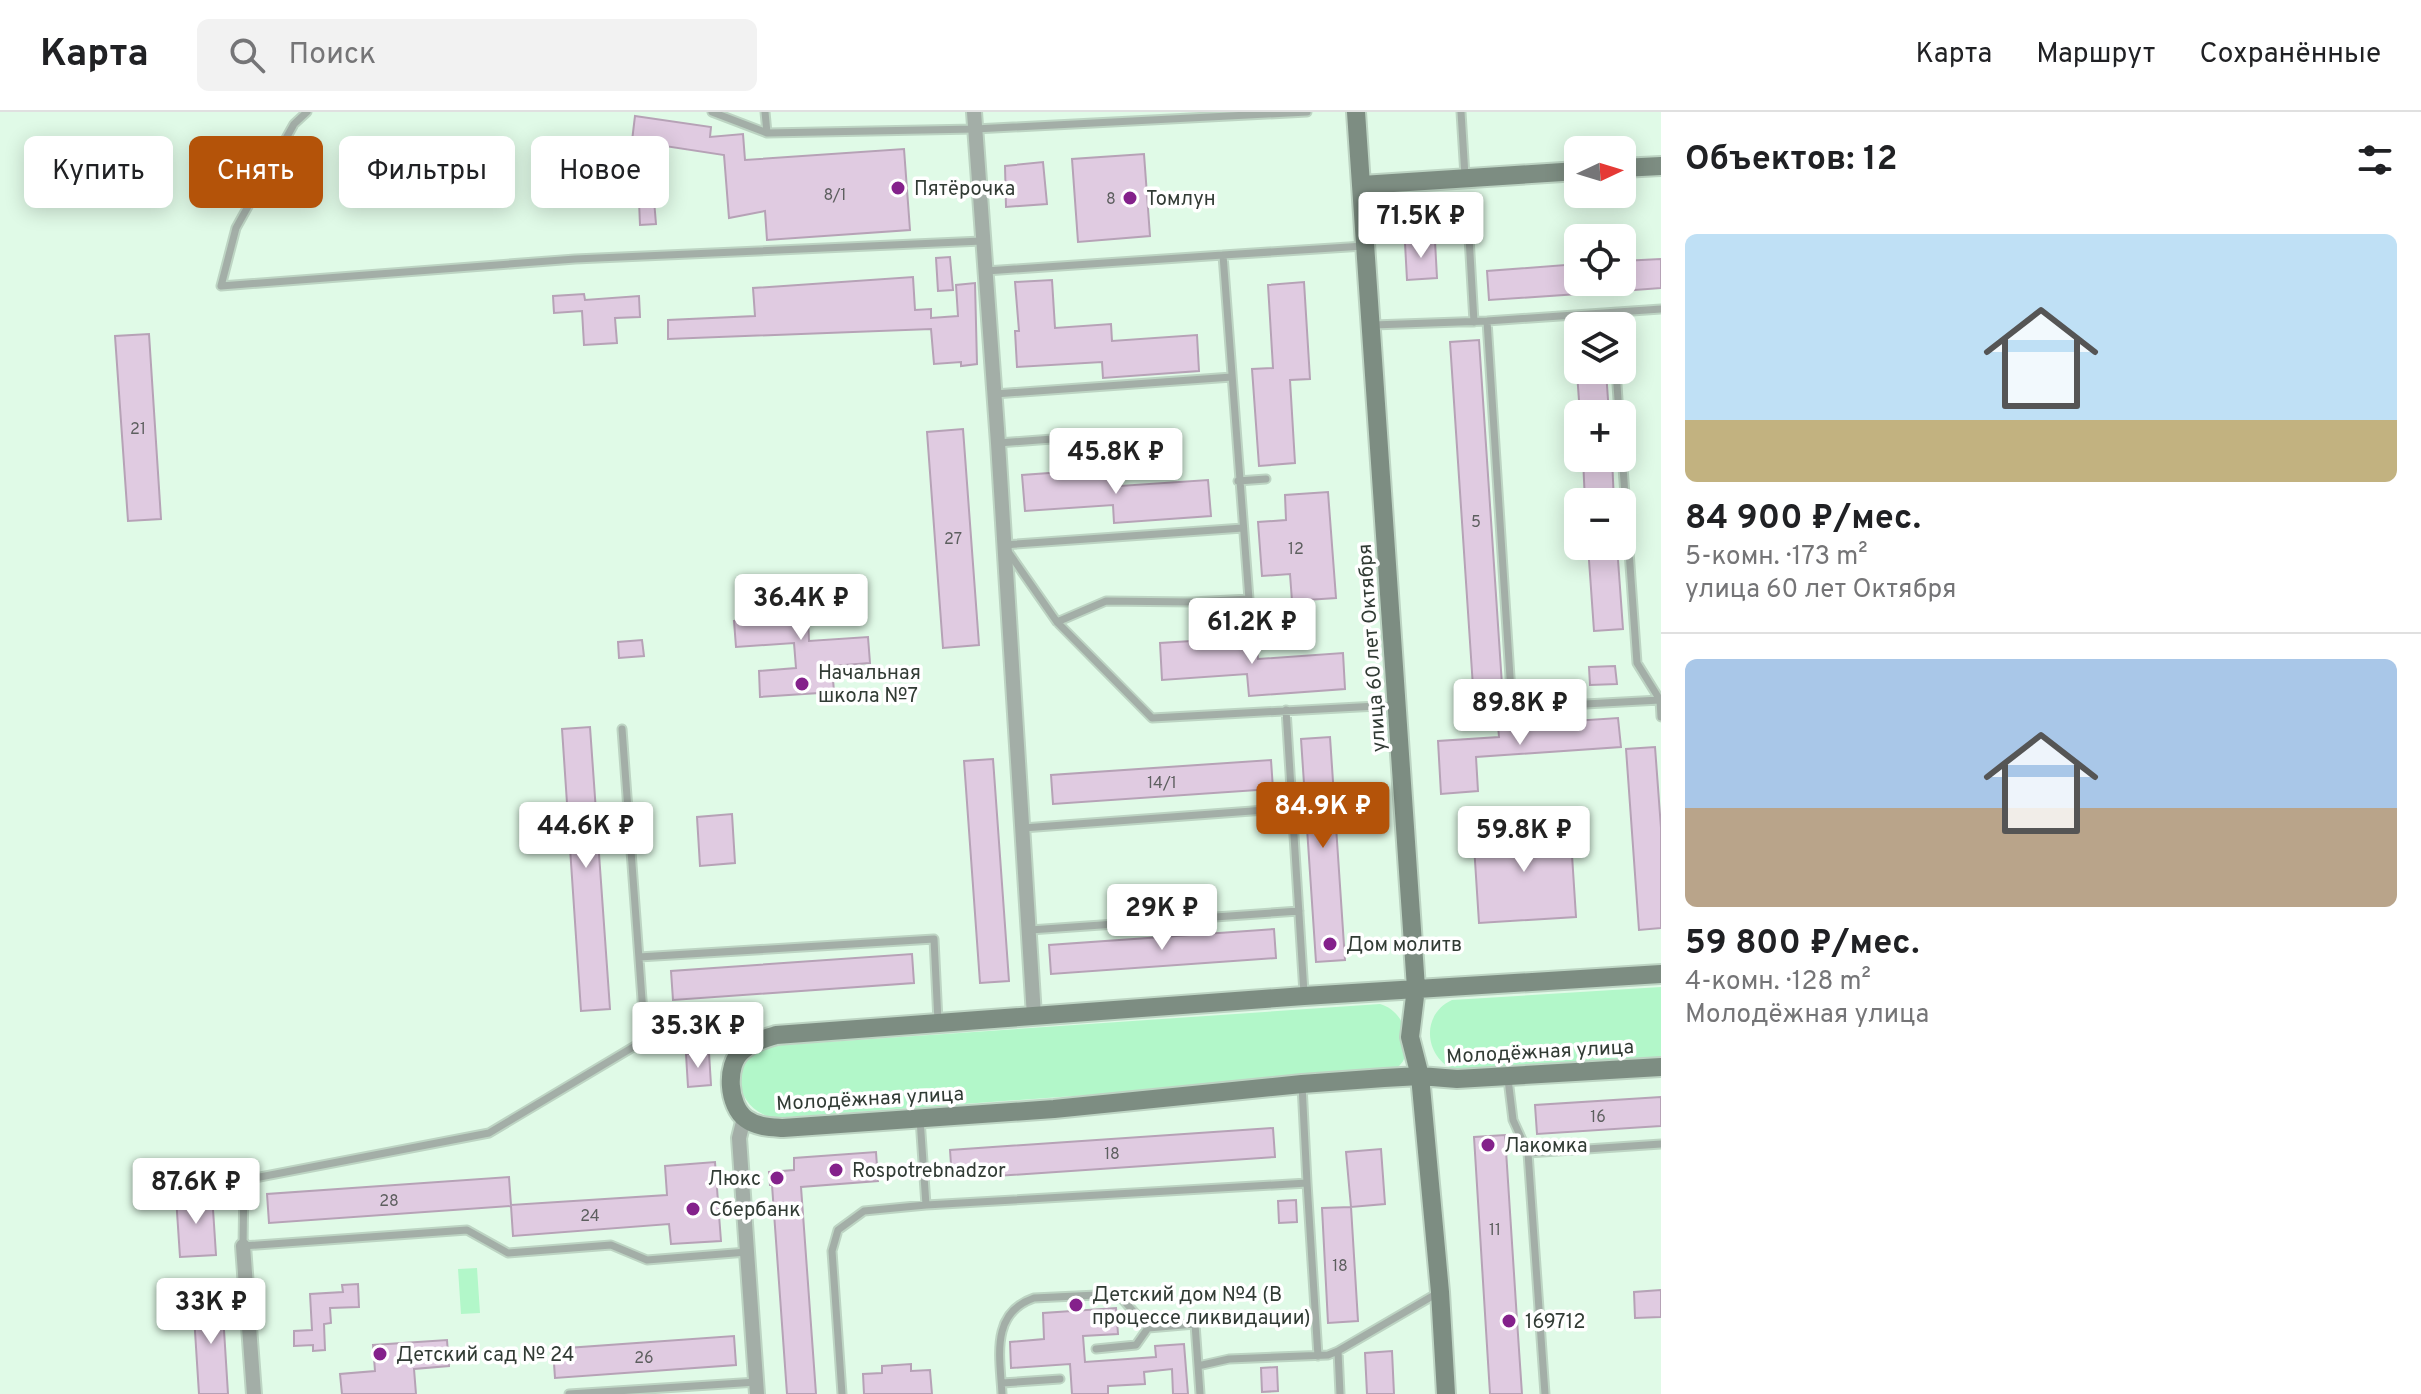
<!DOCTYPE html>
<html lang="ru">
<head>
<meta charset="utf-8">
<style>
	body { margin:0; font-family:Overpass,sans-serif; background:#f2f2f2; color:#202124; height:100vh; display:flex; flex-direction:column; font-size:30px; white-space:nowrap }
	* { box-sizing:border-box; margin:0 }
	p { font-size:26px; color:#757577 }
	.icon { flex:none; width:44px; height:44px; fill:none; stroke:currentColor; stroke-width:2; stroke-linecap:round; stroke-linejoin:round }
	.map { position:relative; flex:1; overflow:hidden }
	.details { display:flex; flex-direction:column; background:#fff; width:760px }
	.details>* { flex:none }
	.banner { position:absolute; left:24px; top:24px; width:760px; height:72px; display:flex; gap:16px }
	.needle { width:52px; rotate:86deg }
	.buttons { position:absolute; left:1564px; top:24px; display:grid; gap:16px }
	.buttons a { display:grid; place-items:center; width:72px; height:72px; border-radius:12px; background:#fff; box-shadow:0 4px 20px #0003; font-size:40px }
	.price { position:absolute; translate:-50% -68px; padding:0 18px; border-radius:8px; background:#fff; color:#222; font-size:26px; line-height:52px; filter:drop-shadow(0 2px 4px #0008) }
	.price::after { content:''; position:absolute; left:50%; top:48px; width:24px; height:18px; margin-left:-12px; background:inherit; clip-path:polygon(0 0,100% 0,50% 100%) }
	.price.active { background:#b45309; color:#fff }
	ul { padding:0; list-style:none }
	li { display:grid; align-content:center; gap:16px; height:424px; padding:0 24px }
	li+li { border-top:2px solid #e0e0e0 }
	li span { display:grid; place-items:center; height:248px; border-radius:12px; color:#555 }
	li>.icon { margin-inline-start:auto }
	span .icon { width:144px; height:144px; fill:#fffc; stroke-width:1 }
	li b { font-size:34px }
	h2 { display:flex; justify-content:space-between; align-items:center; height:96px; padding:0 24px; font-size:34px }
	.tag { padding:0 28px; border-radius:12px; background:#fff; box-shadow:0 4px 20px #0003; font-size:28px; line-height:72px }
	.tag.active { background:#b45309; color:#fff }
	header { display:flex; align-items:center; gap:48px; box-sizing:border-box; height:112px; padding:0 40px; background:#fff; border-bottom:2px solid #e0e0e0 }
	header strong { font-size:38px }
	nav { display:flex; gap:44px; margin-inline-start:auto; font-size:28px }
	.search { width:560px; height:72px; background:#f2f2f2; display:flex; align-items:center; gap:20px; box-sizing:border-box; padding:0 28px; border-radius:12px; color:#757577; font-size:30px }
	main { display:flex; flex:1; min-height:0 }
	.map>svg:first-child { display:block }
	.green { fill:#b2f7c9 }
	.building { fill:#e0cbe1; stroke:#b6a2b6; stroke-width:2 }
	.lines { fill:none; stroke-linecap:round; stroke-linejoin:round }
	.lane-casing { stroke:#bdd4c3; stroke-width:11 }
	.street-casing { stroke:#bdd4c3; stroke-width:18 }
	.secondary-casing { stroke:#bdd4c3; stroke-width:22 }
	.lane { stroke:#a3aea7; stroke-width:7 }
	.street { stroke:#a3aea7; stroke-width:14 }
	.secondary { stroke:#7d8d82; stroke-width:18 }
	.poi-dot { fill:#84218b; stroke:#fff; stroke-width:3 }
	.labels { text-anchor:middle; stroke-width:7; stroke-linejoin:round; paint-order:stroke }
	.number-label { font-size:16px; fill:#5d5f5f }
	.poi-label { font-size:20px; fill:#313b34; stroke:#fff; text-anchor:start }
	.street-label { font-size:20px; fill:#313b34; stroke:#fff }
</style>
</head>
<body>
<header>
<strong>Карта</strong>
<div class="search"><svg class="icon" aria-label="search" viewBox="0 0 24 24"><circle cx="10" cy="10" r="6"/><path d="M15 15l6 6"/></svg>Поиск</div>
<nav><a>Карта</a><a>Маршрут</a><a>Сохранённые</a></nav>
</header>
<main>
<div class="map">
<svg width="1661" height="1282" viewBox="0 0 1661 1282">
	<rect width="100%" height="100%" fill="#e0fae7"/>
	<path class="green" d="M1661,875V947L1457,959C1425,948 1419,903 1452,888Z
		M1380,892C1410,900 1420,951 1387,961L773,1006C732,995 728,946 769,934Z
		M477,1156L480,1201L461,1202L458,1157Z"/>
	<path class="building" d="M635,4L711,15L710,25L743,22L745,48L904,37L910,118L767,128L765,99L729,106L724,43L632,29Z
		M1144,42L1150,124L1078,130L1072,47Z
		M1043,50L1047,92L1006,95L1005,54Z
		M654,88L656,112L640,113L639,89Z
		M1435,129L1437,166L1407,168L1405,131Z
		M950,145L953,178L938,179L936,146Z
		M1661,147V176L1622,179V149Z
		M1578,152V182L1489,188L1487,159Z
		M913,165L915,198L931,197V206L958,204L956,173L975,171L977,252L961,254V250L934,252L931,217L668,227V208L755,204L753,176Z
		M1052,168L1055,216L1111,212L1112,229L1197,223L1199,259L1103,266L1102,250L1017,255L1015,219H1019L1015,170Z
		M1304,170L1310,267L1290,268L1295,351L1259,354L1252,257L1273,256L1268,173Z
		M584,182L585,188L639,184L640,205L615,206L617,231L584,233L582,199L554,201L553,184Z
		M149,222L161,407L128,409L115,224Z
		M1479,228L1503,588L1474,590L1450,230Z
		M1606,259L1609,302H1580L1577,261Z
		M963,317L979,533L943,536L927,320Z
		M1583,346H1612L1614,390H1585Z
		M1119,356L1120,374L1208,368L1211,404L1114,411L1113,393L1025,399L1022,363Z
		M1328,380L1336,486L1292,489L1290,462L1262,464L1258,410L1286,408L1285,383Z
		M1588,434H1617L1623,517L1594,519Z
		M840,475L842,501L808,504L809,529L868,525L870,551L832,554L834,580L760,585L759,559L796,556L794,531L736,535L734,509L769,507L767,480Z
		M1256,525L1258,547L1343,541L1345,577L1249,584L1247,562L1162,568L1160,531Z
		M642,528L644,544L619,546L618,530Z
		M1615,554L1617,572L1590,573L1589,555Z
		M1618,606L1621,635L1476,645L1478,679L1441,682L1438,629L1499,625L1498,614Z
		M590,615L610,897L581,899L562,617Z
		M1330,625L1345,848L1316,850L1301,627Z
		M1655,635L1661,716V816L1639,818L1626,637Z
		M993,647L1009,869L980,871L964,649Z
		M1271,648L1273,677L1053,692L1051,663Z
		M732,702L735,751L700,754L697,705Z
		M1570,712L1576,805L1479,811L1473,718Z
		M1274,817L1276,846L1051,862L1049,833Z
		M912,842L914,871L673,888L671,859Z
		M709,941L711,973L688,975L686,942Z
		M1661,985V1014L1537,1022L1535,993Z
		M1273,1016L1275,1045L952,1067L950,1038Z
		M1505,1023L1517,1208L1522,1282H1490L1474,1025Z
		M1381,1037L1385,1092L1351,1095L1346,1040Z
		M876,1040L878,1069L801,1075L816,1282H787L772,1073H770L769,1060L794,1058V1046Z
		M715,1050L721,1129L671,1132L669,1112L513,1124L511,1094L269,1111L267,1082L509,1065L511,1093L667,1083L665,1054Z
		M212,1082L216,1143L180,1145L176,1085Z
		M1296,1088L1297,1110L1279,1111L1278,1089Z
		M1351,1095L1358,1209L1328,1211L1322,1096Z
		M358,1172L359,1195L330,1196L331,1211L324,1212L325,1238L313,1239V1233L294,1234V1219L312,1218L310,1182L343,1180L342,1173Z
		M1661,1178V1205L1635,1206L1634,1180Z
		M222,1186L228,1282H199L193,1188Z
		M1116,1196L1118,1222L1083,1224L1085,1250L1156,1245L1155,1234L1184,1232L1188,1282H1173L1172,1257L1144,1260L1145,1272L1108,1274V1282H1072L1070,1252L1011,1256L1010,1230L1044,1227L1043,1201Z
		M734,1224L736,1253L555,1266L553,1237Z
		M447,1228L449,1254L414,1257L416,1282H342L340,1262L375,1259L373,1233Z
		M1392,1239L1394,1282H1367L1365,1241Z
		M911,1252V1259L930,1258L932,1282H864L863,1262L882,1261V1254Z
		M1277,1255L1278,1279L1262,1280L1261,1256Z"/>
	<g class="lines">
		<defs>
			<path id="lane" d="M307,0L294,12L236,116L221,174L575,147L982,129
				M712,0L767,21L975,17L1307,0
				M765,0L767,21
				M1461,0L1465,64
				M1468,108L1474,210
				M986,159L1223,143
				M1612,201L1613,214
				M1487,209L1512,596L1660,588L1661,605
				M1373,213L1487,209L1661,197
				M1616,258L1619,302
				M995,282L1232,265
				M998,331L1105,323
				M1622,341L1637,551L1660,588
				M1238,369L1266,367
				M1003,433L1243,416
				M1009,441L1057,510L1152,606L1396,593
				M1057,510L1106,489L1192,490L1249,487L1223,143L1364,134
				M1286,598L1304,881
				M622,617L645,928L754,924
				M1023,716L1292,696
				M1030,818L1299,799
				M639,845L934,827L938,909
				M645,928L489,1021L244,1068L243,1134L467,1118L508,1141L611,1133L647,1148L747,1140
				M1508,967L1513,1008L1528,1041
				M1302,973L1307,1071
				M920,1007L926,1093
				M1096,1237L1136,1233L1148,1216
				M1338,1239L1436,1182
				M1198,1254L1200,1282
				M1002,1271L1060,1267
				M569,1282L757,1270
				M842,1282L832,1139L838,1118L864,1099L926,1093L1307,1071L1318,1244
				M1002,1282C1000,1245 990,1201 1034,1186L1118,1182L1148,1216L1195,1212L1198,1254L1229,1247L1328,1243L1338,1239L1340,1282
				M1545,1282L1528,1041L1661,1032"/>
			<path id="street" d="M974,0L998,331L1034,904
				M744,1006L739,1026L757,1282
				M243,1134L254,1282"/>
			<path id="secondary" d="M1356,0L1416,876L1410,925L1420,964L1440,1180L1446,1282
				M1622,56L1661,54
				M1362,73L1578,59
				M1661,862L1304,884L776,923C764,927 752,930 742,939C725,953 728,994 746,1007C757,1015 770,1015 783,1016L1054,997L1302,972L1384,966L1420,964L1457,967L1661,955"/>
		</defs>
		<use href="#lane" class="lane-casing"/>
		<use href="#street" class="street-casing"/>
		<use href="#secondary" class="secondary-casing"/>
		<use href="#lane" class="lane"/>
		<use href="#street" class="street"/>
		<use href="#secondary" class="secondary"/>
	</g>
	<g class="poi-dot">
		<circle cx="898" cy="76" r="8"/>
		<circle cx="1130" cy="86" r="8"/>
		<circle cx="802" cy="572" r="8"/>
		<circle cx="1330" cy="832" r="8"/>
		<circle cx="1488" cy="1033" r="8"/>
		<circle cx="836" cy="1058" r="8"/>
		<circle cx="777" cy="1066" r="8"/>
		<circle cx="693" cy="1097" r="8"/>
		<circle cx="1076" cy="1193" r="8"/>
		<circle cx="1509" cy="1209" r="8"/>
		<circle cx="380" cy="1242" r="8"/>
	</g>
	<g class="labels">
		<g class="number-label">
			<text x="835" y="88">8/1</text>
			<text x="1111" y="92">8</text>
			<text x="138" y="322">21</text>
			<text x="1476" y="415">5</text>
			<text x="953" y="432">27</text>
			<text x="1296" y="442">12</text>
			<text x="1162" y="676">14/1</text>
			<text x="1598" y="1010">16</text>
			<text x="1112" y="1047">18</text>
			<text x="389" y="1094">28</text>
			<text x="590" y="1109">24</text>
			<text x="1495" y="1123">11</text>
			<text x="1340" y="1159">18</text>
			<text x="644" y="1251">26</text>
		</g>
		<g class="poi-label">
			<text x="914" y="83">Пятёрочка</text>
			<text x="1146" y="93">Томлун</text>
			<text x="818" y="567">Начальная<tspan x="818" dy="23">школа №7</tspan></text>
			<text x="1346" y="839">Дом молитв</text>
			<text x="1504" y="1040">Лакомка</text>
			<text x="852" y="1065">Rospotrebnadzor</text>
			<text x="761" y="1073" text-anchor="end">Люкс</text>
			<text x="709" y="1104">Сбербанк</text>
			<text x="1092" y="1189">Детский дом №4 (В<tspan x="1092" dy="23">процессе ликвидации)</tspan></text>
			<text x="1525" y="1216">169712</text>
			<text x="396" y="1249">Детский сад № 24</text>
		</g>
		<g class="street-label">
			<text transform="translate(1371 536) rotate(-94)" y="7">улица 60 лет Октября</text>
			<text transform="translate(1540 939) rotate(-3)" y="7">Молодёжная улица</text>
			<text transform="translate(870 986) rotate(-3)" y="7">Молодёжная улица</text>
		</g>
	</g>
</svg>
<div class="buttons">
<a><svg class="needle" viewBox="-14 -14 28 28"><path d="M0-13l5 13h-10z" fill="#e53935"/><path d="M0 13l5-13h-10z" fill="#757577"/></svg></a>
<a><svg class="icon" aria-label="locate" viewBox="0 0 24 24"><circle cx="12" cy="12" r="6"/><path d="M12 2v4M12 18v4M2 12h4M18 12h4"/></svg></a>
<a><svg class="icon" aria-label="layers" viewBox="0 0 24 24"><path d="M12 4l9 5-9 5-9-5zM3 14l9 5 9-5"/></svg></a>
<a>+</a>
<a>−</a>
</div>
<b class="price" style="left:1421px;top:148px">71.5K ₽</b>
<b class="price" style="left:1116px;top:384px">45.8K ₽</b>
<b class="price" style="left:801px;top:530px">36.4K ₽</b>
<b class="price" style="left:1252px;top:554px">61.2K ₽</b>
<b class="price" style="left:1520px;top:635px">89.8K ₽</b>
<b class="price active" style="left:1323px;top:738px">84.9K ₽</b>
<b class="price" style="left:586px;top:758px">44.6K ₽</b>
<b class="price" style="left:1524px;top:762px">59.8K ₽</b>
<b class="price" style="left:1162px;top:840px">29K ₽</b>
<b class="price" style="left:698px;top:958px">35.3K ₽</b>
<b class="price" style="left:196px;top:1114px">87.6K ₽</b>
<b class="price" style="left:211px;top:1234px">33K ₽</b>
<div class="banner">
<a class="tag">Купить</a>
<a class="tag active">Снять</a>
<a class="tag">Фильтры</a>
<a class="tag">Новое</a>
</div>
</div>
<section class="details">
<h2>Объектов: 12<svg class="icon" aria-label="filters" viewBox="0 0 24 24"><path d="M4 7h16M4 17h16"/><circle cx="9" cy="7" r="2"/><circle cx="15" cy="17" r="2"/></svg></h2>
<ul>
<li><span style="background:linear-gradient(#bfe0f5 75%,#c2b280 0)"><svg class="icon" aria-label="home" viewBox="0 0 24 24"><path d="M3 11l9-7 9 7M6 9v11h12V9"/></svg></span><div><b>84 900 ₽/мес.</b><p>5-комн. · 173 m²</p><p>улица 60 лет Октября</p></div></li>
<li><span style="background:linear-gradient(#a9c7e8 60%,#b9a48a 0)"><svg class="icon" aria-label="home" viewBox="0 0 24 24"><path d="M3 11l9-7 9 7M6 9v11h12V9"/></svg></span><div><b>59 800 ₽/мес.</b><p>4-комн. · 128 m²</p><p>Молодёжная улица</p></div></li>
</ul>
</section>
</main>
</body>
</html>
